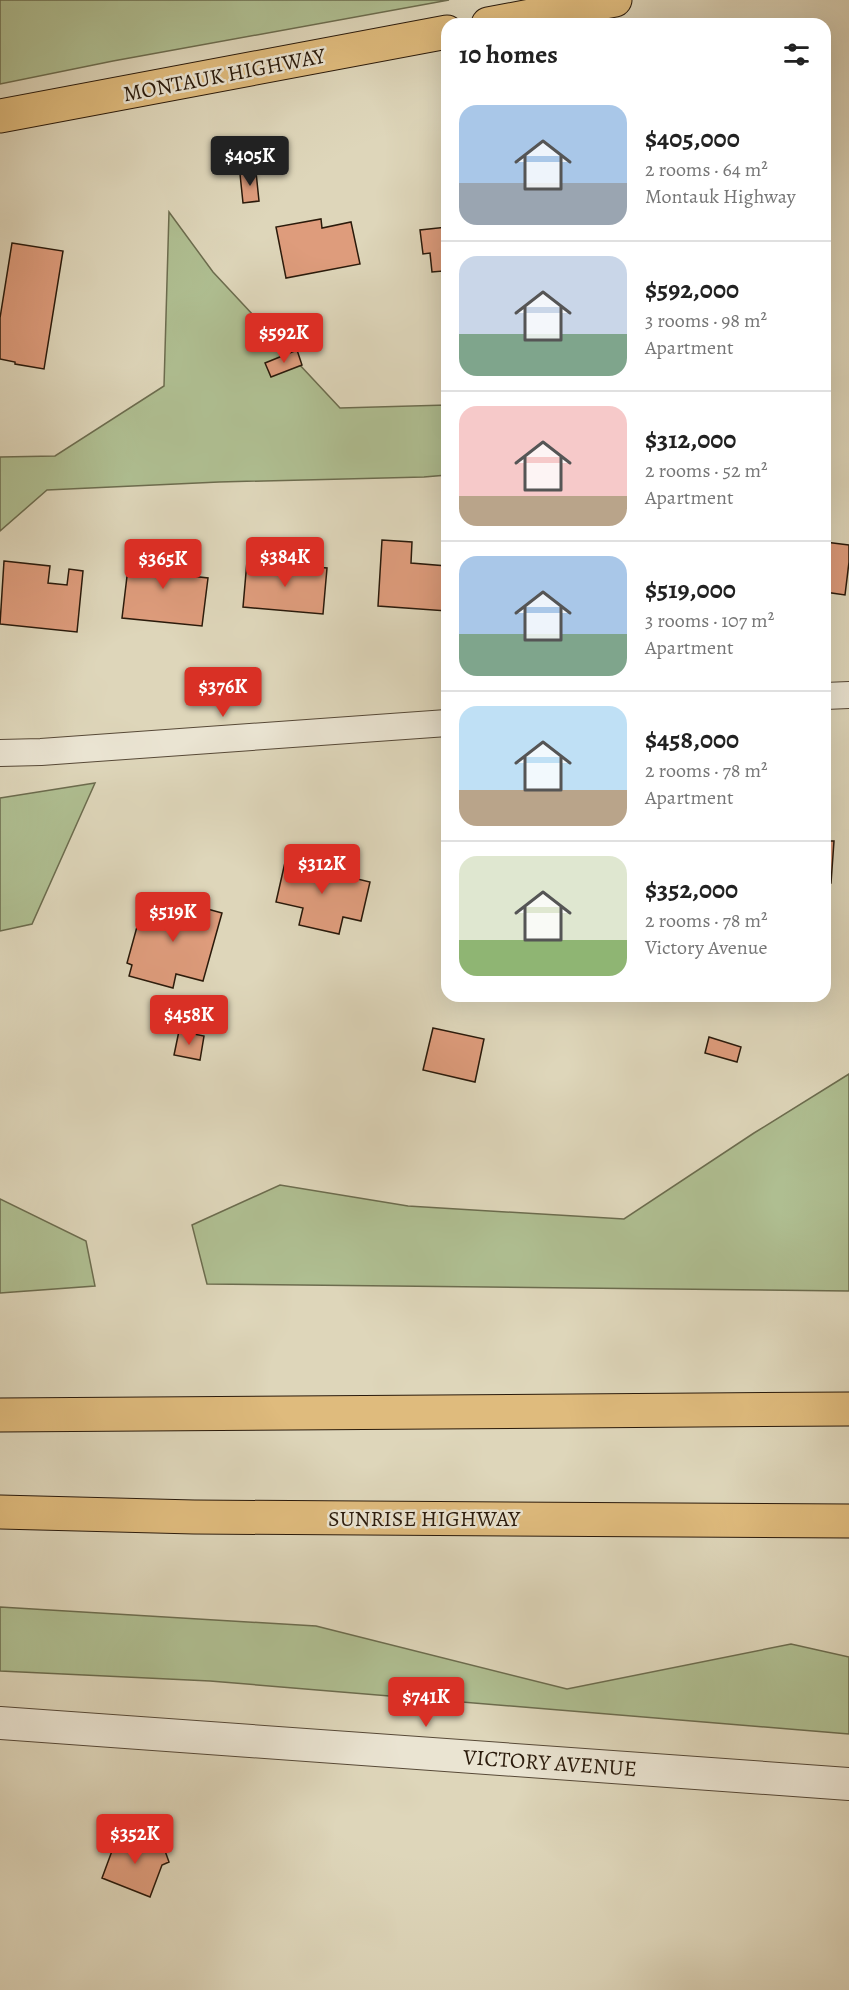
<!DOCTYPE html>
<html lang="en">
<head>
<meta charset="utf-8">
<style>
	body { margin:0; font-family:Alegreya,serif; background:#f6f6f6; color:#222; height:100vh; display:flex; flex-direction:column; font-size:22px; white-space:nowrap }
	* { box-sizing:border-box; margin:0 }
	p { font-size:20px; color:#767676 }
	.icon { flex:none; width:33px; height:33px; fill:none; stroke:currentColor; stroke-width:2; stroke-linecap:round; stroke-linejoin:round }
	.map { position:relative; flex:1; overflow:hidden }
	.sheet { position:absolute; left:441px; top:18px; width:390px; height:984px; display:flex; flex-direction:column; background:#fff; border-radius:18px; box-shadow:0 6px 24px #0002 }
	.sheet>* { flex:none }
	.price { position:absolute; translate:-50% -51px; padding:0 14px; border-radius:6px; background:#d93025; color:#fff; font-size:20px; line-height:39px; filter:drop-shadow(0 2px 3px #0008) }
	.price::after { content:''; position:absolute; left:50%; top:36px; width:18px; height:14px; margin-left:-9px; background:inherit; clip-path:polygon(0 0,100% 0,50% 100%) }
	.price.current { background:#222; color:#fff }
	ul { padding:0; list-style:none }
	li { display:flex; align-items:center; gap:18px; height:150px; padding:0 18px }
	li+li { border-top:2px solid #e0e0e0 }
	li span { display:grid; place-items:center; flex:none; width:168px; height:120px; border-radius:18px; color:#555 }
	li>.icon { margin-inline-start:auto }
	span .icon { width:72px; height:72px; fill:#fffc; stroke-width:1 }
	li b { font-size:26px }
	h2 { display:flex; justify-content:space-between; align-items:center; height:72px; padding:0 18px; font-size:26px }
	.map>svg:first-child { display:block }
	.green { fill:#afbe91; stroke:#6c6c4e; stroke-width:1.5 }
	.building { fill:#de9c7c; stroke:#2a1a0b; stroke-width:1.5 }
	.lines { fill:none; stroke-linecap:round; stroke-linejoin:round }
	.minor-casing { stroke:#574937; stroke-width:28 }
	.tertiary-casing { stroke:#574937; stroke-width:34 }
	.primary-casing { stroke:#2a1a0b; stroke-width:35 }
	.motorway-casing { stroke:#2a1a0b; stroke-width:35 }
	.minor { stroke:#eae4d2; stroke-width:26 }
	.tertiary { stroke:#eae4d2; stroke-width:32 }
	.primary { stroke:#dfbb7d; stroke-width:33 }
	.motorway { stroke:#dfbb7d; stroke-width:33 }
	.labels { text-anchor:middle; stroke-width:5; stroke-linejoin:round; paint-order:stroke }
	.street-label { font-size:22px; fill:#2a1a0b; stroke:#eae4d2 }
</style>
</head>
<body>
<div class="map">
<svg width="849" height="1990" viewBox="0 0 849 1990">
	<rect width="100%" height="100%" fill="#ded6ba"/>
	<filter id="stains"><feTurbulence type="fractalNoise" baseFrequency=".00333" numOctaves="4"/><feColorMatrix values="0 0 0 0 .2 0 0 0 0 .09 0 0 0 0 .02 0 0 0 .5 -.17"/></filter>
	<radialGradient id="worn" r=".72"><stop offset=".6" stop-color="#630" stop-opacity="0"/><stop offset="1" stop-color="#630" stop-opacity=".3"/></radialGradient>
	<path class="green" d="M0,0H449L113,61L0,84Z
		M169,212L213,272L340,408L447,405V475L424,477L219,482L47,490L0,531V457L55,456L164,386Z
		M95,783L32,924L0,931V798Z
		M849,1074V1291L207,1284L192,1225L280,1185L408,1206L624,1219L754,1133Z
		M0,1199L86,1241L95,1286L0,1293Z
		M0,1607L316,1626L567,1689L791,1644L849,1657V1734L210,1681L0,1671Z"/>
	<path class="building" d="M256,172L259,201L243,203L240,174Z
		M321,219L322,228L351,222L360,264L286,278L276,227Z
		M447,227V282L444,283L443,271L432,272L430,253L423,254L420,230Z
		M12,243L63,251L44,369L15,364V362L0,359V318Z
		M297,350L302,365L271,377L265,363Z
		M382,540L412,542L411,563L447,566V611L378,606Z
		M140,542L176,547L173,574L208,578L202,626L122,618L128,568L137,569Z
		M825,542L849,545V562L845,595L825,592Z
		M4,561L50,566L48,583L67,585L69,569L83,571L77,632L0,624Z
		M247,561L327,568L323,614L243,607Z
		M825,841H834L831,883H825Z
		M286,858L350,872L349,877L370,882L361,921L343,917L339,934L299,925L303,908L276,902Z
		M175,900L222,913L203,981L176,974L173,988L129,976L132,965L127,963L143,905L171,913Z
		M433,1028L484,1039L475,1082L423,1070Z
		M179,1031L204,1036L200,1060L174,1055Z
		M709,1037L741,1047L737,1062L705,1053Z
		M119,1832L150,1844L148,1850L152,1852L164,1848L169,1862L162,1865L150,1897L102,1878Z"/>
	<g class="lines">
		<defs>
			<path id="minor" d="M825,696L849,695
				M0,753L41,752L447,723"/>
			<path id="tertiary" d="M0,1723L849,1784"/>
			<path id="primary" d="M488,24L615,0
				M0,116L447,32"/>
			<path id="motorway" d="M0,1415L849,1409
				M0,1512L194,1517L849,1521"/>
		</defs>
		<use href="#minor" class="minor-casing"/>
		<use href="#tertiary" class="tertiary-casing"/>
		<use href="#primary" class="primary-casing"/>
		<use href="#motorway" class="motorway-casing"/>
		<use href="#minor" class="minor"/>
		<use href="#tertiary" class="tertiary"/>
		<use href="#primary" class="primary"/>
		<use href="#motorway" class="motorway"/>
	</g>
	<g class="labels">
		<g class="street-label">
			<text transform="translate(224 74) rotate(-11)" y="8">MONTAUK HIGHWAY</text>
			<text x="424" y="1526">SUNRISE HIGHWAY</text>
			<text transform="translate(550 1762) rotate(4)" y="8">VICTORY AVENUE</text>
		</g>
	</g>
	<rect width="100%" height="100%" filter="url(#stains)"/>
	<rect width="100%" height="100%" fill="url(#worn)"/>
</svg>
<b class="price current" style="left:250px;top:187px">$405K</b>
<b class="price" style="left:284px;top:364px">$592K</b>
<b class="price" style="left:285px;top:588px">$384K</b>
<b class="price" style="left:163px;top:590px">$365K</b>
<b class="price" style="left:223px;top:718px">$376K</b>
<b class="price" style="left:322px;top:895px">$312K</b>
<b class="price" style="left:173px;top:943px">$519K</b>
<b class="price" style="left:189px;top:1046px">$458K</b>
<b class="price" style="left:426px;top:1728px">$741K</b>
<b class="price" style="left:135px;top:1865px">$352K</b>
<section class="sheet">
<h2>10 homes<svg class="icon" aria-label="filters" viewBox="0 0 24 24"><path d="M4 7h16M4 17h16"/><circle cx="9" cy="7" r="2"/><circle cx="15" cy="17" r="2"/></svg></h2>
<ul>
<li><span style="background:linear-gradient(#a9c7e8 65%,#9aa5b1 0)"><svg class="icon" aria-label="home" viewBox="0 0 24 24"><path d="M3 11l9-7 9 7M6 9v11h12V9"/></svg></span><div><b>$405,000</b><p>2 rooms · 64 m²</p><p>Montauk Highway</p></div></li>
<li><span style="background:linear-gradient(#c9d6e8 65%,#7fa58c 0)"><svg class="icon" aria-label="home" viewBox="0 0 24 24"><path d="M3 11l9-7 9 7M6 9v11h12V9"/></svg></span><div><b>$592,000</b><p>3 rooms · 98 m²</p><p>Apartment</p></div></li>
<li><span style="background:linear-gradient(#f6c9c9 75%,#b9a48a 0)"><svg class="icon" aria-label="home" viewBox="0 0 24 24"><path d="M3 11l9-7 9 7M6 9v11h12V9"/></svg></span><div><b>$312,000</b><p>2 rooms · 52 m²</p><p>Apartment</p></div></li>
<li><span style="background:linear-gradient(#a9c7e8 65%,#7fa58c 0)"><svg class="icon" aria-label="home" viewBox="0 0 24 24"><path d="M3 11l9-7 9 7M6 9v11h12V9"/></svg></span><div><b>$519,000</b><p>3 rooms · 107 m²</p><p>Apartment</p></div></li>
<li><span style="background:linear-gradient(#bfe0f5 70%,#b9a48a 0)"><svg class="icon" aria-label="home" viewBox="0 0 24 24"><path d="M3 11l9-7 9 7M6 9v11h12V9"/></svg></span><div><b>$458,000</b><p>2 rooms · 78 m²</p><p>Apartment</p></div></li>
<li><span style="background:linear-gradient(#dfe7d0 70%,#8fb573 0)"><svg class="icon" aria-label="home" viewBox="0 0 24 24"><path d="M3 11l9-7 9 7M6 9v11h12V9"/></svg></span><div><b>$352,000</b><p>2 rooms · 78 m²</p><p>Victory Avenue</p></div></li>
</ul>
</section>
</div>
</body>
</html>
